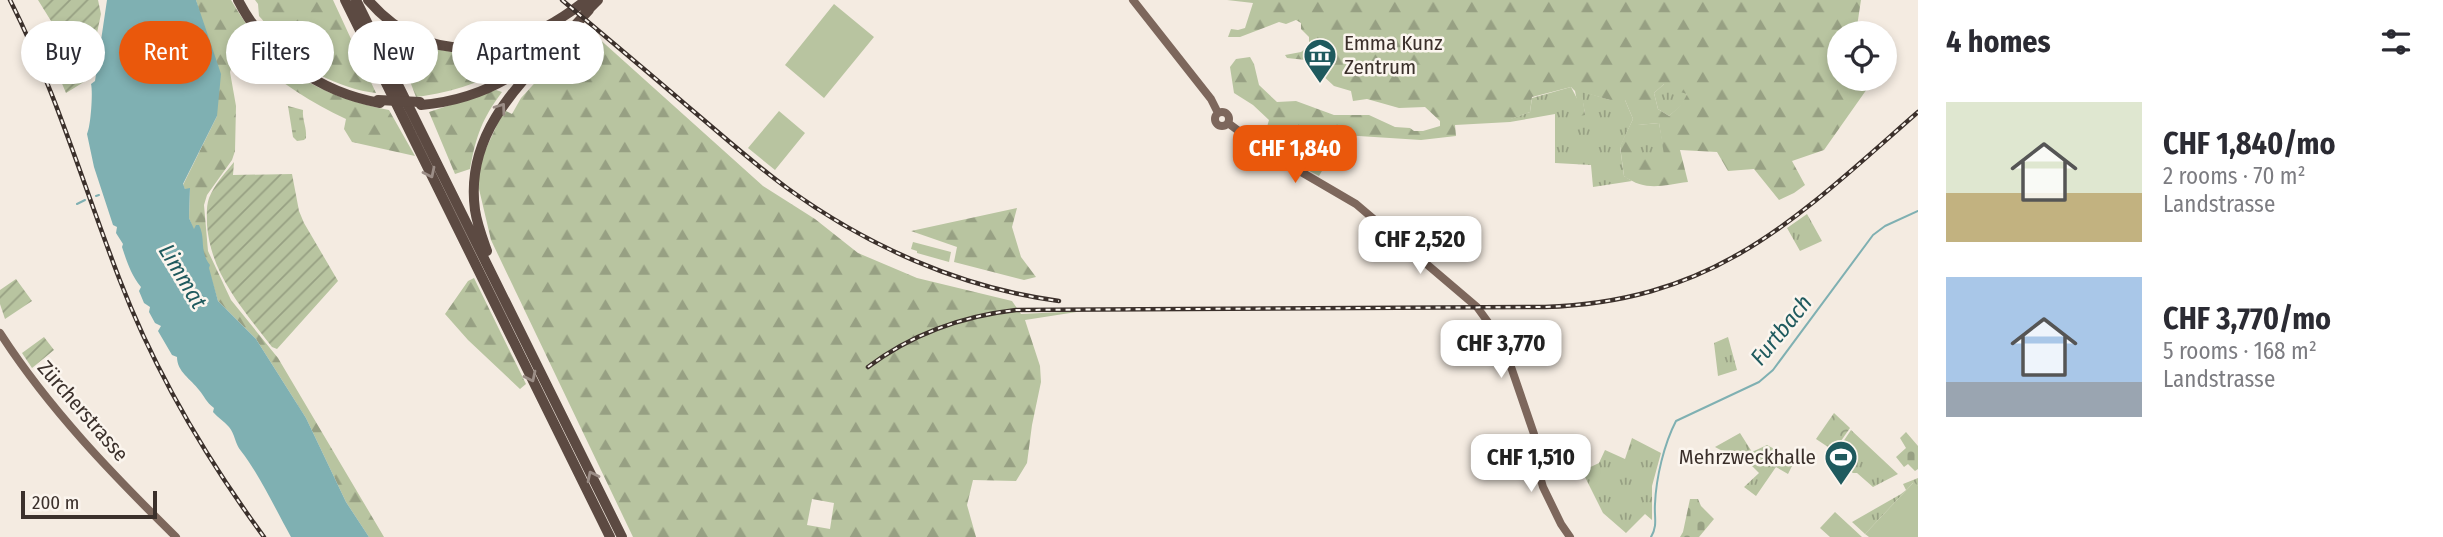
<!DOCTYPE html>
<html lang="en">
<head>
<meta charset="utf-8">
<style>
	body { margin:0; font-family:"Fira Sans Condensed",sans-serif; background:#f7f7f7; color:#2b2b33; height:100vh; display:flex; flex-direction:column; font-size:26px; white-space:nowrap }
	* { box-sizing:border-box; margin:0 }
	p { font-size:23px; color:#7c7c81 }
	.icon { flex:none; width:38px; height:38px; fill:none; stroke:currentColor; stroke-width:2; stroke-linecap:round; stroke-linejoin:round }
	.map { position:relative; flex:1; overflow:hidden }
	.sheet { display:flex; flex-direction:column; background:#fff; width:525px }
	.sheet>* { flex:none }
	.top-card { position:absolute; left:21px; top:21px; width:665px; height:63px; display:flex; gap:14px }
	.fabs { position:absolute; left:1827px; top:21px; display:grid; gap:14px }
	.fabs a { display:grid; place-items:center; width:70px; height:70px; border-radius:50%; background:#fff; box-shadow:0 4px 10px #0003; font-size:35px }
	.scale { position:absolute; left:21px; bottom:18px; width:136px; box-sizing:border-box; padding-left:7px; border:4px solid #3b302b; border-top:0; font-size:19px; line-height:24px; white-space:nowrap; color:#3b302b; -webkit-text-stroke:5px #fbf5ee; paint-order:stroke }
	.price { position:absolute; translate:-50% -60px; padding:0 16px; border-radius:14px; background:#fff; color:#222; font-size:23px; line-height:46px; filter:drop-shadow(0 2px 4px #0008) }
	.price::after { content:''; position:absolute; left:50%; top:42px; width:21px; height:16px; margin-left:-10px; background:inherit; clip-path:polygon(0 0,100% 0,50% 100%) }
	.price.selected { background:#ea580c; color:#fff }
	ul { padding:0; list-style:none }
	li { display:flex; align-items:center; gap:21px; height:175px; padding:0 28px }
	li span { display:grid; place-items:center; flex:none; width:196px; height:140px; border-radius:0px; color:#555 }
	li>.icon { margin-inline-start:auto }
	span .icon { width:84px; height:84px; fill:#fffc; stroke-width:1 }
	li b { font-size:30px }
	h2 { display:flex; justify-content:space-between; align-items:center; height:84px; padding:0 28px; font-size:30px }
	.chip { padding:0 24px; border-radius:32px; background:#fff; box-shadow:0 4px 10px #0003; font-size:24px; line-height:63px }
	.chip.selected { background:#ea580c; color:#fff }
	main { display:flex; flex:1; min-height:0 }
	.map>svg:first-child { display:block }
	.grass { fill:url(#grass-tufts) }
	.forest { fill:url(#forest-firs); fill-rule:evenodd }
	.wetland { fill:url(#wetland-marsh) }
	.cemetery { fill:url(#cemetery-stones) }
	.park { fill:url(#park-crowns) }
	.garden { fill:url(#garden-furrows) }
	.pitch { fill:#b8c4a0 }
	.water { fill:#7fb0b2 }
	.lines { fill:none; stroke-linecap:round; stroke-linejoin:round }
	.stream { stroke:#7fb0b2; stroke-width:2 }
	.major { stroke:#7d675c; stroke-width:8 }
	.highway { stroke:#5c4a42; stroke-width:10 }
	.rail-casing { stroke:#3b302b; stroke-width:4.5 }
	.rail { stroke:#fbf5ee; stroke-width:2; stroke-dasharray:5; stroke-linecap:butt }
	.highway-bridge { stroke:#5c4a42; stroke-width:10 }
	.oneway { stroke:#9c8e87 }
	.labels { text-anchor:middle; stroke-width:5; stroke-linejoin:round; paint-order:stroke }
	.poi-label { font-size:21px; fill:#3b302b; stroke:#fbf5ee; text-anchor:start }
	.street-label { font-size:21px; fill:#3b302b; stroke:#fbf5ee }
	.water-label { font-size:23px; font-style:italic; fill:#1f5a5e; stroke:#fbf5ee }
</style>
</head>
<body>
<main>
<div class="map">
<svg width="1918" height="537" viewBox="0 0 1918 537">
	<defs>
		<pattern id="grass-tufts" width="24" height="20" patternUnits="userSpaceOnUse" patternTransform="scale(1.75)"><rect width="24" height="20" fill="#b8c4a0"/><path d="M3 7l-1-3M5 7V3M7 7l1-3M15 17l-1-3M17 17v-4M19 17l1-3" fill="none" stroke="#97a083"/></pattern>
		<pattern id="forest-firs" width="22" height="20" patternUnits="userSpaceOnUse" patternTransform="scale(1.75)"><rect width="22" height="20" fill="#b8c4a0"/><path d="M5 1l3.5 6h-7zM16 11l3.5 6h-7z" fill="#97a083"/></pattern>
		<pattern id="wetland-marsh" width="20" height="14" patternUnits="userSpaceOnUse" patternTransform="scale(1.75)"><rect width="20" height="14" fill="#b8c4a0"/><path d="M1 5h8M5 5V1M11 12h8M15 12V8" fill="none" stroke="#97a083"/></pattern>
		<pattern id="cemetery-stones" width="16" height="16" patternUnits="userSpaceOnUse" patternTransform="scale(1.75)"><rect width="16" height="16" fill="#b8c4a0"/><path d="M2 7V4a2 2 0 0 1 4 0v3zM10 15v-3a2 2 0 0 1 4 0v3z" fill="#97a083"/></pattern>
		<pattern id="park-crowns" width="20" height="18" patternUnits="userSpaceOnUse" patternTransform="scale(1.75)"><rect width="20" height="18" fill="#b8c4a0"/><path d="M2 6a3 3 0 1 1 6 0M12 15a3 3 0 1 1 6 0" fill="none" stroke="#97a083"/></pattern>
		<pattern id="garden-furrows" width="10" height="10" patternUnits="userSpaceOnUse" patternTransform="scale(1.75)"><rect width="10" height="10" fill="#b8c4a0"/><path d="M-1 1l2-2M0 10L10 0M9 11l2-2" fill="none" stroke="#97a083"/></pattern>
	</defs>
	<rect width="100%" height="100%" fill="#f4ebe1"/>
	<path class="grass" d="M1664,84H1677L1687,94L1683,104L1669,116L1658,109L1654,93Z
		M1571,87L1585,114L1581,91L1610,100H1625L1633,119L1620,147L1624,176L1632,181L1593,187L1591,165L1555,163V114L1510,122V119L1530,112L1532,98Z
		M1659,123L1665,155H1637V125Z
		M1807,214L1822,241L1800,251L1787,228Z
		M1728,337L1737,370L1718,376L1714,343Z
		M1851,430L1898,474L1873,487L1857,473H1853L1832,458Z
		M1740,433L1752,452L1767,445L1795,460L1788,474L1776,467L1756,496L1744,487L1759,473L1737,451L1732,456L1715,447Z
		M1632,438L1661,453L1652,486V520L1645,514L1626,533L1603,513L1582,471L1599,463L1605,450L1625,459Z
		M1918,478V486L1913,483L1865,534L1852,522L1901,494L1906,490L1903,484Z"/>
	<path class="forest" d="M196,0H231C270,67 314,95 389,110L415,156L352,142L344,129L346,119C305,99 268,77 241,40L230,72L236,106L235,151L232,160L207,195L204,205L208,251L231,300L278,358L384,537H369L346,502L306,418L256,339L218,301L206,261L189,218L190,189H185L183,185L217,116L203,25Z
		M255,0H333L376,93C340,89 297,67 274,39C267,31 268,25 259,16L258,4Z
		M1227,0H1861L1856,33H1839V79H1874L1824,150L1792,161L1805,185L1794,193L1779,200L1754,169L1728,171L1717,152L1680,150L1688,182C1663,185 1646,192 1624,176L1620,146L1633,119L1625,100H1610L1582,92L1585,115L1580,116L1575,91L1571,87L1532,97L1530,112L1511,119L1510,122L1455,125L1456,136L1421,140L1343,135L1319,176L1277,154L1264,137L1269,120L1253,105L1234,93L1230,67L1236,59L1250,57L1254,64L1259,85L1277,102L1296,101L1334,115H1369L1395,127L1410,128L1414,131H1423L1440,126V121L1425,107L1399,108L1367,99L1353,101L1351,91L1334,86L1306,60L1287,58L1285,55L1301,52L1309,46V37L1301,29V23L1296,20L1286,24L1279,22L1240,37H1228L1231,29L1238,30L1245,28L1253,3ZM1664,84H1676L1677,91L1687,94L1682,104L1669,116L1658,109L1654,93ZM1659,123L1664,155H1638V125Z
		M572,13C520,61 488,88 416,97L400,55L410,41C453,56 501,62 542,37C552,30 562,21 572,13Z
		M586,27L763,186L815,219L858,253L917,278L1012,301L1021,314L1083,311L1025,320L1040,366L1041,382L1032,425L1027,463L1016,481L973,480L967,505L976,537H633L491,240L479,189V174L483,155L504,110L512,114L521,98ZM812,499L834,503L830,529L807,525Z
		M496,90L502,92C482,119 476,136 470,169L455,174L429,112Z
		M1017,208L1012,227L1021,257L1036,277L1024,280L954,262L957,247L911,231Z
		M474,278L526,384L520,389L468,340L445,314L468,281Z"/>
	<path class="wetland" d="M288,106L303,110C302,120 307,127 306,138L304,140L297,141L293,137Z"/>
	<path class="cemetery" d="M1906,432L1918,446V469L1915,471L1908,464L1904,467L1896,457L1906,448L1900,438Z
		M1690,499H1698L1701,506L1714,519L1699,537H1680L1683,532Z"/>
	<path class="park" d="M1834,413L1850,428L1834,451L1816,439Z"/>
	<path class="garden" d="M38,0H98L101,14L87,80L66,93L55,67L56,29Z
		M234,162L233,175L292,174L299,211L304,223L338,281L277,349L272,347C243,309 211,275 207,225C207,216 206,207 209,198C214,185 225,173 234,162Z
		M16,279L32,301L5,319L0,304V290Z
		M44,337L54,350L32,368L22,353Z"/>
	<path class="pitch" d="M834,4L874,37L824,98L785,65Z
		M779,111L805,133L775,170L748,148Z
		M913,242L951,252L949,262L917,253V251L911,249Z
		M1914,482L1918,486V537H1869L1865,534Z
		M1835,512L1862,537H1830L1820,528Z"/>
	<path class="water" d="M107,0H196L221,74L217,116L183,184L185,189L190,188L189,218L194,229L196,225H199C206,239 199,251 210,265L209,268L218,301L256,339L306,418L346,502L369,537H291C276,510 259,474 241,451C235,444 235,434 229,427C224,421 218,418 213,412L214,408C206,402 205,397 199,390C191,379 177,372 177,357L172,355L158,331L161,326L155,323L149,312L150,307L144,303L139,291L141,287C131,275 127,262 122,247L123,244L116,233L117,227L113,225L94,167L87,134C91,126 93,91 91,84L95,81Z"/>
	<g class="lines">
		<path class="stream" d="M96,196L99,195
			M77,204L85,200
			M1651,537C1658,525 1654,517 1655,504C1656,478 1664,444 1676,421L1759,382L1773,370L1873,235L1885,226L1918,211"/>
		<path class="major" d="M1133,0L1211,99L1218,113
			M1215 119a7 7 0 1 1 14 0a7 7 0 1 1-14 0Z
			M1228,123L1267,152L1356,204L1477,307L1493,329L1509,361L1534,434L1539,473L1543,487L1561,524L1570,537
			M0,333C49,409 112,474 176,537"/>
		<path class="highway" d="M238,0C266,55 319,92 380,103
			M345,0L610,537
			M356,0L622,537
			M368,0C431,73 519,54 586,0
			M585,13L598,0
			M421,105C466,101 507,84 541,54
			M487,251C482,237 477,224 475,210C463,122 537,69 589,10"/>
		<defs>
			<path id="rail" d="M10,0C55,89 83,184 119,278C154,370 206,458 264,537
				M562,0C606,37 649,73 692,110C723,136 754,164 787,188C867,246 961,288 1059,301
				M868,367C912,334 963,316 1016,310L1545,307C1717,301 1797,218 1918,112"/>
		</defs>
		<use href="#rail" class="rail-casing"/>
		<use href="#rail" class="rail"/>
		<path class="highway-bridge" d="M378,100L420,102"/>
	</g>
	<defs><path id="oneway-chevron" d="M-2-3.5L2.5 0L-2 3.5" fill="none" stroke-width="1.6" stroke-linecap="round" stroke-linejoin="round" transform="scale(1.75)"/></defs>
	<g class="oneway">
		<use href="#oneway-chevron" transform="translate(501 108) rotate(-54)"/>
		<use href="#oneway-chevron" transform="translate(430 173) rotate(64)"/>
		<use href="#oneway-chevron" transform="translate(531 377) rotate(64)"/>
		<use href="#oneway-chevron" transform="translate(592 476) rotate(-116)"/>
	</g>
	<defs>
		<symbol id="museum-pin" viewBox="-11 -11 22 30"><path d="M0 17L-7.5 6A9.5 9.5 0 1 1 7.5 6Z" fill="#1f5a5e" stroke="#fbf5ee"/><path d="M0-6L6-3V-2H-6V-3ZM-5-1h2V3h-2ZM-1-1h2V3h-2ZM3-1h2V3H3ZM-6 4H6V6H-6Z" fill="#fff"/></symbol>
		<symbol id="stadium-pin" viewBox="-11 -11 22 30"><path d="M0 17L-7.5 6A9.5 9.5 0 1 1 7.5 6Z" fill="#1f5a5e" stroke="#fbf5ee"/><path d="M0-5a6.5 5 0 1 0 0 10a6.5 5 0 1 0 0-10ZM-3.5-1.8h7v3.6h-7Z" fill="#fff"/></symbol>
	</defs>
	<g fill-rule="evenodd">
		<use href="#museum-pin" x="1301" y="36" width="38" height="52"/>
		<use href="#stadium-pin" x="1822" y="438" width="38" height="52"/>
	</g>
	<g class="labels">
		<g class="poi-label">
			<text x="1344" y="50">Emma Kunz<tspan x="1344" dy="24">Zentrum</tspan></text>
			<text x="1816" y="464" text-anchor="end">Mehrzweckhalle</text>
		</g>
		<g class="street-label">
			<text transform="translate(83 411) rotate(49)" y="7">Zürcherstrasse</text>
		</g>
		<g class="water-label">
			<text transform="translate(183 276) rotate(59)" y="8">Limmat</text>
			<text transform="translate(1781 330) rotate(-51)" y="8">Furtbach</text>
		</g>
	</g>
</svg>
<div class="fabs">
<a><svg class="icon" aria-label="locate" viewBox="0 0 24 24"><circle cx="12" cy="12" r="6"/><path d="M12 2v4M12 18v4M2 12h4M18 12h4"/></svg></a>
</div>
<div class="scale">200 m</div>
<b class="price selected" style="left:1295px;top:185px">CHF 1,840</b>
<b class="price" style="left:1420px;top:276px">CHF 2,520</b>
<b class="price" style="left:1501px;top:380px">CHF 3,770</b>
<b class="price" style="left:1531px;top:494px">CHF 1,510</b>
<div class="top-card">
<a class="chip">Buy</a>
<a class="chip selected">Rent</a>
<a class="chip">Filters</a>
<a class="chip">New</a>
<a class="chip">Apartment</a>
</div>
</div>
<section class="sheet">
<h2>4 homes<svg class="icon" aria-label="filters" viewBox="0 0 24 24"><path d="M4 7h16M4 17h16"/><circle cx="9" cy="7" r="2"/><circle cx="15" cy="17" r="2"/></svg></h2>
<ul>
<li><span style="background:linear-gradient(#dfe7d0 65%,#c2b280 0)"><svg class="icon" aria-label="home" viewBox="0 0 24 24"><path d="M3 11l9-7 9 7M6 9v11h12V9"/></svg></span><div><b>CHF 1,840/mo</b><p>2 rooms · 70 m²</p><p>Landstrasse</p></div></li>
<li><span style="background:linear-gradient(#a9c7e8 75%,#9aa5b1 0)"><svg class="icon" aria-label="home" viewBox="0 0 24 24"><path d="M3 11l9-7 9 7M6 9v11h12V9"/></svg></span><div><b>CHF 3,770/mo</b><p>5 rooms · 168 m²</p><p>Landstrasse</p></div></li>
</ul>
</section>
</main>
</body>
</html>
